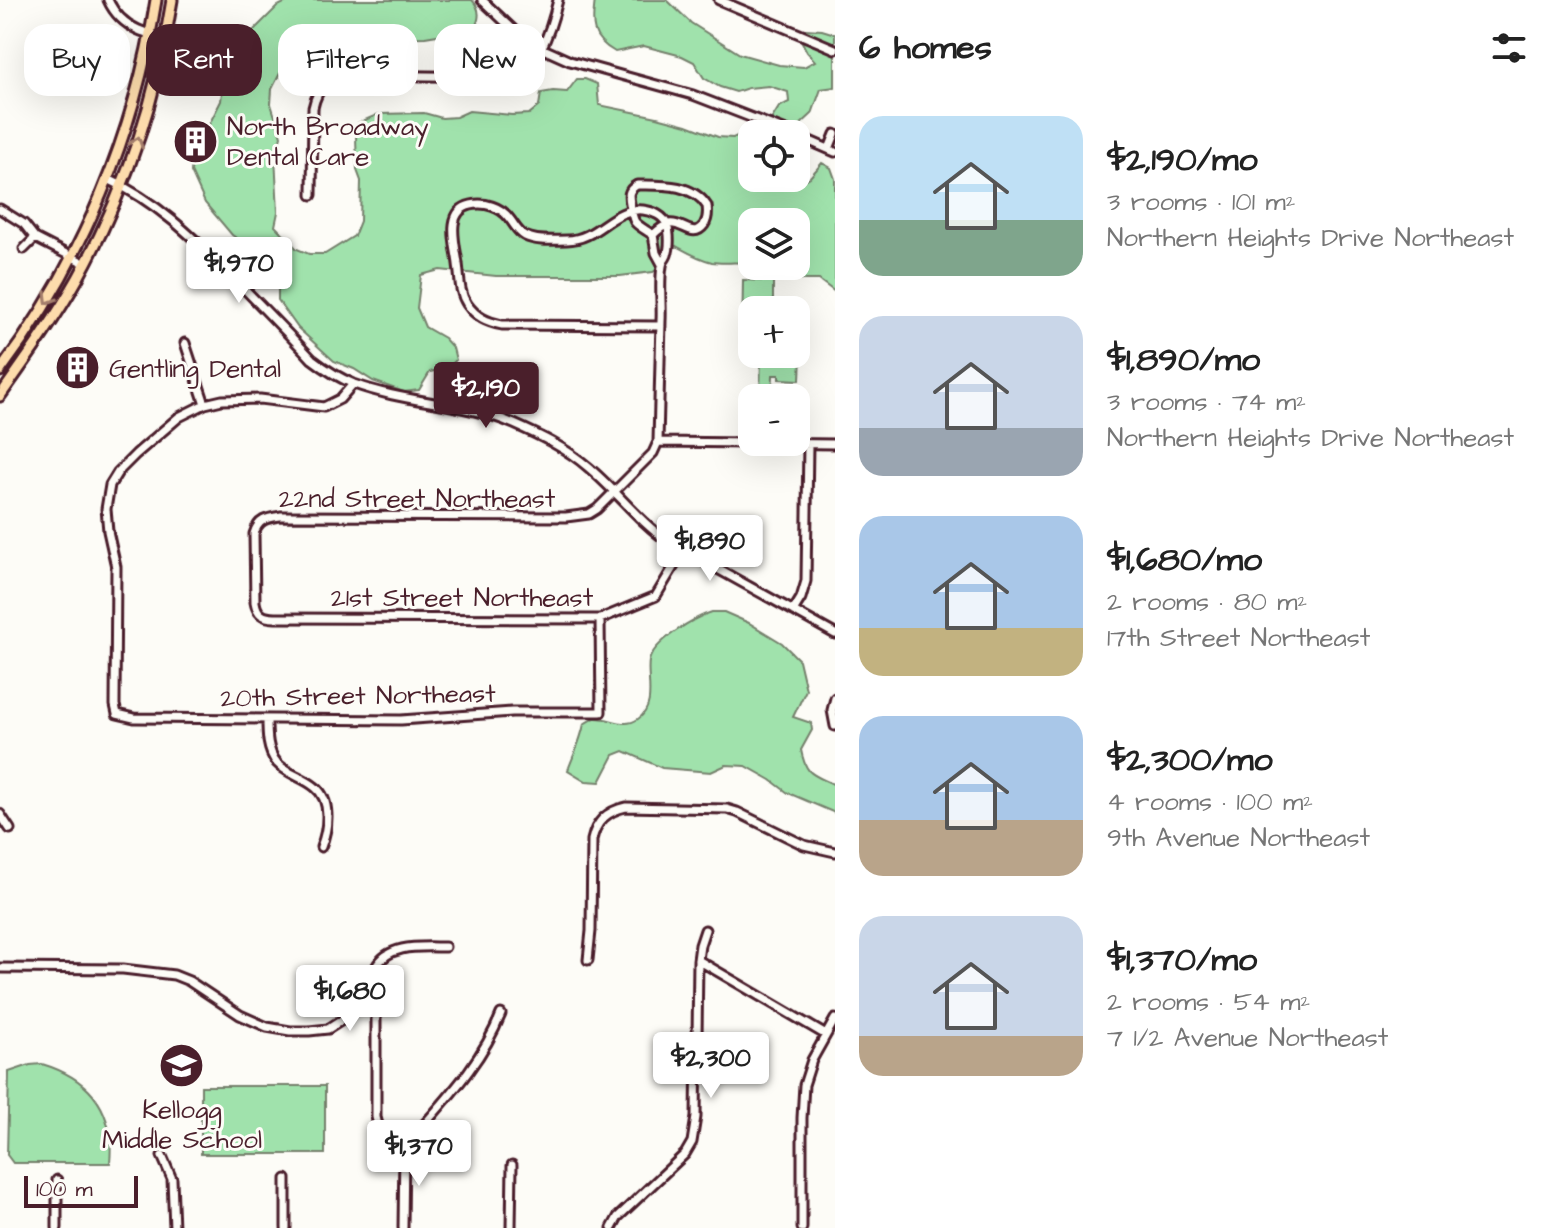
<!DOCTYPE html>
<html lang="en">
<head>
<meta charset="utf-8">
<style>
	body { margin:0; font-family:"Architects Daughter",sans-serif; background:#f2f2f2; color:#222; height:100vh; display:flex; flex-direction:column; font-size:30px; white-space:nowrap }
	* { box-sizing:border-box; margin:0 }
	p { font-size:26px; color:#767676 }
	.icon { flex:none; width:44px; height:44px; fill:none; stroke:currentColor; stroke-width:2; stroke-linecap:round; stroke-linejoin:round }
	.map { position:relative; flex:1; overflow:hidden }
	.details { display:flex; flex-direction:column; background:#fff; width:720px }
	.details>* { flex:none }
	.hud { position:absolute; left:24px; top:24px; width:690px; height:72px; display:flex; gap:16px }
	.fabs { position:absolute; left:738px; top:120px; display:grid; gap:16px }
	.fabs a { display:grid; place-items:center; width:72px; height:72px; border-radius:16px; background:#fff; box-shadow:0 8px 32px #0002; font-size:40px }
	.scale { position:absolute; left:24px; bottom:20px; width:114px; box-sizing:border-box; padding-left:8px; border:4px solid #4a1f2b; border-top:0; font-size:22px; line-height:28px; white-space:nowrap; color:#4a1f2b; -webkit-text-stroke:6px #fdfcf7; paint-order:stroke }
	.price { position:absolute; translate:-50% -68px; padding:0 18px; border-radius:8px; background:#fff; color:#222; font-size:26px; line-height:52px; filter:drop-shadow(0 2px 4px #0008) }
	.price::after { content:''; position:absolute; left:50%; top:48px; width:24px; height:18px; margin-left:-12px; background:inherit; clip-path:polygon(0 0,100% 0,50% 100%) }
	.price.selected { background:#4a1f2b; color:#fff }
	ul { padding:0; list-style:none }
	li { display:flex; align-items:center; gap:24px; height:200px; padding:0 24px }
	li span { display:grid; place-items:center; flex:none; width:224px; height:160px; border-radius:24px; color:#555 }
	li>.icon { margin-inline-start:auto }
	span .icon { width:96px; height:96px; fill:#fffc; stroke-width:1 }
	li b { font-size:34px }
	h2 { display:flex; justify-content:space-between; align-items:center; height:96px; padding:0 24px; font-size:34px }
	.pill { padding:0 28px; border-radius:24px; background:#fff; box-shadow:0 8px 32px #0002; font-size:28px; line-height:72px }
	.pill.selected { background:#4a1f2b; color:#fff }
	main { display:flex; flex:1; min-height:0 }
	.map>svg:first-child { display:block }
	.green { fill:#a0e2ac; stroke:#75806c; stroke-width:2 }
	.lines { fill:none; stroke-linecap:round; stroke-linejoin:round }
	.minor-casing { stroke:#4a1f2b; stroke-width:13 }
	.major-casing { stroke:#4a1f2b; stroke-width:15 }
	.minor { stroke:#fdfcf7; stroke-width:7 }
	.major { stroke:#fddcac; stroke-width:9 }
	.oneway { stroke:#a47e6c }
	.labels { text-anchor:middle; stroke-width:6; stroke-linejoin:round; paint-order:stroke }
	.poi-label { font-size:26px; fill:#4a1f2b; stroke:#fdfcf7; text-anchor:start }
	.street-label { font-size:26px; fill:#4a1f2b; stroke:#fdfcf7 }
</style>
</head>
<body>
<main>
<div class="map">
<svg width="835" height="1228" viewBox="0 0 835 1228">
	<rect width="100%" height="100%" fill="#fdfcf7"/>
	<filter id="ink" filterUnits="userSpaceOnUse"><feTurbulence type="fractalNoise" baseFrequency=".0125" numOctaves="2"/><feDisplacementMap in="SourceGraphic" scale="16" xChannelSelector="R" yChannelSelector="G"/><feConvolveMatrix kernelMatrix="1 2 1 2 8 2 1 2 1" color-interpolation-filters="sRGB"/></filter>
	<g filter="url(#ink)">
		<path class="green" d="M290,0H472C481,9 480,19 474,29L425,37L368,38L346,44L321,27L312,31L302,48L280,73L272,89L271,104L281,136L275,156L278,212L275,226L297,249L309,254H325L354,236L360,221L361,181L357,170L356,136L358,123L379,114L424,113L442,118L456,117L469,111L512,115L529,114L539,106L541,93L553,91L567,92L577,79H585L597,84L599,105L657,117L687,125L718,137L733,138L760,125L783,134H752V178H796V177L805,180L810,177L822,163L831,168L835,179V292L819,280H804L761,266H796V222H752V264C738,261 725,264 712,262C699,259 687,252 676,246L666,251V263L653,272L620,276H496L440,270L421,275L417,308L425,327L444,338L453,348L456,360L448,368L430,372L419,390L404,392L373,381L354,369L334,361L298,328L278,300V281L271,262L232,235L205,203L191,172L192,158L221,101L226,54L233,43L249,35L278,6Z
			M595,0H667L691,23L740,54L779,65L804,67L815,61L807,52L801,40L806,29L822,30L835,34V87L821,89L812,114L798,127L784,126L771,120L779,107L789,102L788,92L769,86L748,88L736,92L720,87L704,78L694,62L682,56L644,46L615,52C590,38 592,25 595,0Z
			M743,280L773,281V310H752V337H742Z
			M761,354L801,356L800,380L779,379V375H773L772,398H760Z
			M712,612H724L749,623L782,643L799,660L806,690L793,717L811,723L812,730L801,750C806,776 813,774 835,785V813L788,793L771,780L746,766L726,765L711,772L662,768L624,751L614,755L600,782L586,781L568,770C574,754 581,740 584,724C587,722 592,719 595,718C611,717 623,729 638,719C657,706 646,678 649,661C653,642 695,617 712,612Z
			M42,1064C92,1079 115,1111 110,1163H13L7,1155L9,1072L30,1065Z
			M201,1086H325V1154H201Z"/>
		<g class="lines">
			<defs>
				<path id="minor" d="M108,0C124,35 158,36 192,42
					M482,0L519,35L541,48L570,61L693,95L794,134
					M719,0L835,49
					M796,135L835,152
					M829,149L835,134
					M108,179C156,201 193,237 230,274C257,302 285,330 312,359C325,369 339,378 354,384C406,403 463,402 514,424C541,436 566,448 588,467C617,491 638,521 669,542L835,634
					M312,195L313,108C318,85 328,78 351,75L501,77C508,77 514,76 520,73C542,62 553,21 558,0
					M0,209L24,224L35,238L86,264
					M653,235C657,231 663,226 669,224C682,221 693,240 704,225C708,219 708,213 707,206C692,183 662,185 637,185C626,191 629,197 631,209C632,213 633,219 635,222C639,227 648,231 653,235L656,253L662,264
					M24,249L35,238
					M661,326L502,325C487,322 476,317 467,304C459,292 460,278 458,264C456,246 444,211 471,205C485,202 501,207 509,218C515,225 517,232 525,236C537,242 554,240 567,240C598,240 612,207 643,210C653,211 664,216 667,225C670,233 670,248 667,255C664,262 663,259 662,266C659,284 662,303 661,321C660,361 659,402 658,442L653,453L597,509L589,514L566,517L281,516C267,518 258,519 254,534L255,602C257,614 263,618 275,618L600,619L656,596L683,551
					M185,343L205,404
					M353,384L340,399L324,407L260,399L222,400L205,404L179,417L136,454L118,472L110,485L106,509L108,531L116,567L115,705L117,714L134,718L401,720L512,712H601L600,619
					M658,442L835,444
					M793,611L801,598L806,581L808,444
					M835,698L832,710L835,726
					M267,720C267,734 267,751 277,763C287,774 303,777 315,787C332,800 328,829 321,847
					M0,814L10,829
					M588,960L591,931L592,840C596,821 607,811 626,807L727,809L737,812L804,845L835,852
					M698,960L826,1035
					M0,968L123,969L174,975L189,981L240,1015L267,1027L290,1031H309L328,1029L342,1020L351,1007L364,1006L375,1008
					M404,1148C390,1140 379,1134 376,1117V967C389,943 422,947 445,947
					M404,1148C440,1105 480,1067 501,1014
					M162,1156L172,1179L174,1228
					M57,1180V1228
					M286,1228V1179
					M403,1228L404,1148
					M511,1228L512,1165
					M612,1228L618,1217L685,1154L692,1142L696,1117L698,960L700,945L705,930
					M802,1228V1118L804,1085L812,1060L835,1019"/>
				<path id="major" d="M0,371C82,262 135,134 156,0
					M0,396C27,358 55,319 78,278C125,192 157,97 172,0"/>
			</defs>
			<use href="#minor" class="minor-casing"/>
			<use href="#major" class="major-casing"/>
			<use href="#minor" class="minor"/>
			<use href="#major" class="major"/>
		</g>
		<defs><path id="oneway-chevron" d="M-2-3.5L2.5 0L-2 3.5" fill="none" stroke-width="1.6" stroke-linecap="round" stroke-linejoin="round" transform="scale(2)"/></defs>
		<g class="oneway">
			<use href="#oneway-chevron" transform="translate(137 142) rotate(-72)"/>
			<use href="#oneway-chevron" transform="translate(49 299) rotate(121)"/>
		</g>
	</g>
	<defs>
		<symbol id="building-disc" viewBox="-11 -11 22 22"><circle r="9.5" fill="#4a1f2b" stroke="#fdfcf7"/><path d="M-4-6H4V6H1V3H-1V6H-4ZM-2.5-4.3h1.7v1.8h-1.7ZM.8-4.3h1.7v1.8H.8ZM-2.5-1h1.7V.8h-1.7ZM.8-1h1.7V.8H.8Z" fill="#fff"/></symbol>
		<symbol id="school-disc" viewBox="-11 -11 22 22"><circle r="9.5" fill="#4a1f2b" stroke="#fdfcf7"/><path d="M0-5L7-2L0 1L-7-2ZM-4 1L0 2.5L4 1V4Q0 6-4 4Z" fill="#fff"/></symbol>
	</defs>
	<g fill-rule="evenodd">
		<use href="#building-disc" x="170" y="116" width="51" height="51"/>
		<use href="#building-disc" x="52" y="342" width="51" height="51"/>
		<use href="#school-disc" x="156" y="1040" width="51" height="51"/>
	</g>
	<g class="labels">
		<g class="poi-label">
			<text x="227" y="135">North Broadway<tspan x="227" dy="30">Dental Care</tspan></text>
			<text x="109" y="377">Gentling Dental</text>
			<text x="182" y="1118" text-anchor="middle">Kellogg<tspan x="182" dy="30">Middle School</tspan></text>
		</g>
		<g class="street-label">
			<text x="417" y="507">22nd Street Northeast</text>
			<text x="462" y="606">21st Street Northeast</text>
			<text transform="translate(358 695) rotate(-1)" y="9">20th Street Northeast</text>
		</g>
	</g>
</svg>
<div class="fabs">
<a><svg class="icon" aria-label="locate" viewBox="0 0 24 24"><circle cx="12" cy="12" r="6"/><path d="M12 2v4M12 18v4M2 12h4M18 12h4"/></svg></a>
<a><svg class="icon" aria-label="layers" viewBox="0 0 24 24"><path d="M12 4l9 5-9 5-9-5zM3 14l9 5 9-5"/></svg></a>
<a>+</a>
<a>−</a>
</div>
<div class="scale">100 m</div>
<b class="price" style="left:239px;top:305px">$1,970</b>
<b class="price selected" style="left:486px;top:430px">$2,190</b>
<b class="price" style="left:710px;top:583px">$1,890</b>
<b class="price" style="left:350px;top:1033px">$1,680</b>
<b class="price" style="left:711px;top:1100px">$2,300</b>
<b class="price" style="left:419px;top:1188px">$1,370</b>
<div class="hud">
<a class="pill">Buy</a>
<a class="pill selected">Rent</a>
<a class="pill">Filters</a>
<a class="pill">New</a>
</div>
</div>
<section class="details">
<h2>6 homes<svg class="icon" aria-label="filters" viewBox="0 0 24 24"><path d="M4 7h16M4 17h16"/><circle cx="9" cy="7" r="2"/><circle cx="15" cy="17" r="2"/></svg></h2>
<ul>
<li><span style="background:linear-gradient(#bfe0f5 65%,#7fa58c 0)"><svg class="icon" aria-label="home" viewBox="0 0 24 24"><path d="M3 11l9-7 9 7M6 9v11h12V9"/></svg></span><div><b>$2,190/mo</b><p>3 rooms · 101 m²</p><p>Northern Heights Drive Northeast</p></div></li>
<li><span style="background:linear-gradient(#c9d6e8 70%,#9aa5b1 0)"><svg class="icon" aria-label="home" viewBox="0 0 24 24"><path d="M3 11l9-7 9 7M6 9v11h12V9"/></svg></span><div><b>$1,890/mo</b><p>3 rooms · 74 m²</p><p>Northern Heights Drive Northeast</p></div></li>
<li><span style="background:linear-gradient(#a9c7e8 70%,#c2b280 0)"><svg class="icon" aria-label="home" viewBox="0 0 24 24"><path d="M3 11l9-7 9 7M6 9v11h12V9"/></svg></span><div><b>$1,680/mo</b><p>2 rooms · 80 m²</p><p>17th Street Northeast</p></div></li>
<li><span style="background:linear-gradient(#a9c7e8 65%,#b9a48a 0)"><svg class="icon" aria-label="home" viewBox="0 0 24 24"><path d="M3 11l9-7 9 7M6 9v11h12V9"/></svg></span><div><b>$2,300/mo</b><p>4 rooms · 100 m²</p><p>9th Avenue Northeast</p></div></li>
<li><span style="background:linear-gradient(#c9d6e8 75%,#b9a48a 0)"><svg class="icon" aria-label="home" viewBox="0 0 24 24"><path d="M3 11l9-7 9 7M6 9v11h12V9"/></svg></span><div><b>$1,370/mo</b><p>2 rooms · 54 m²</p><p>7 1/2 Avenue Northeast</p></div></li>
</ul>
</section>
</main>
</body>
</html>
